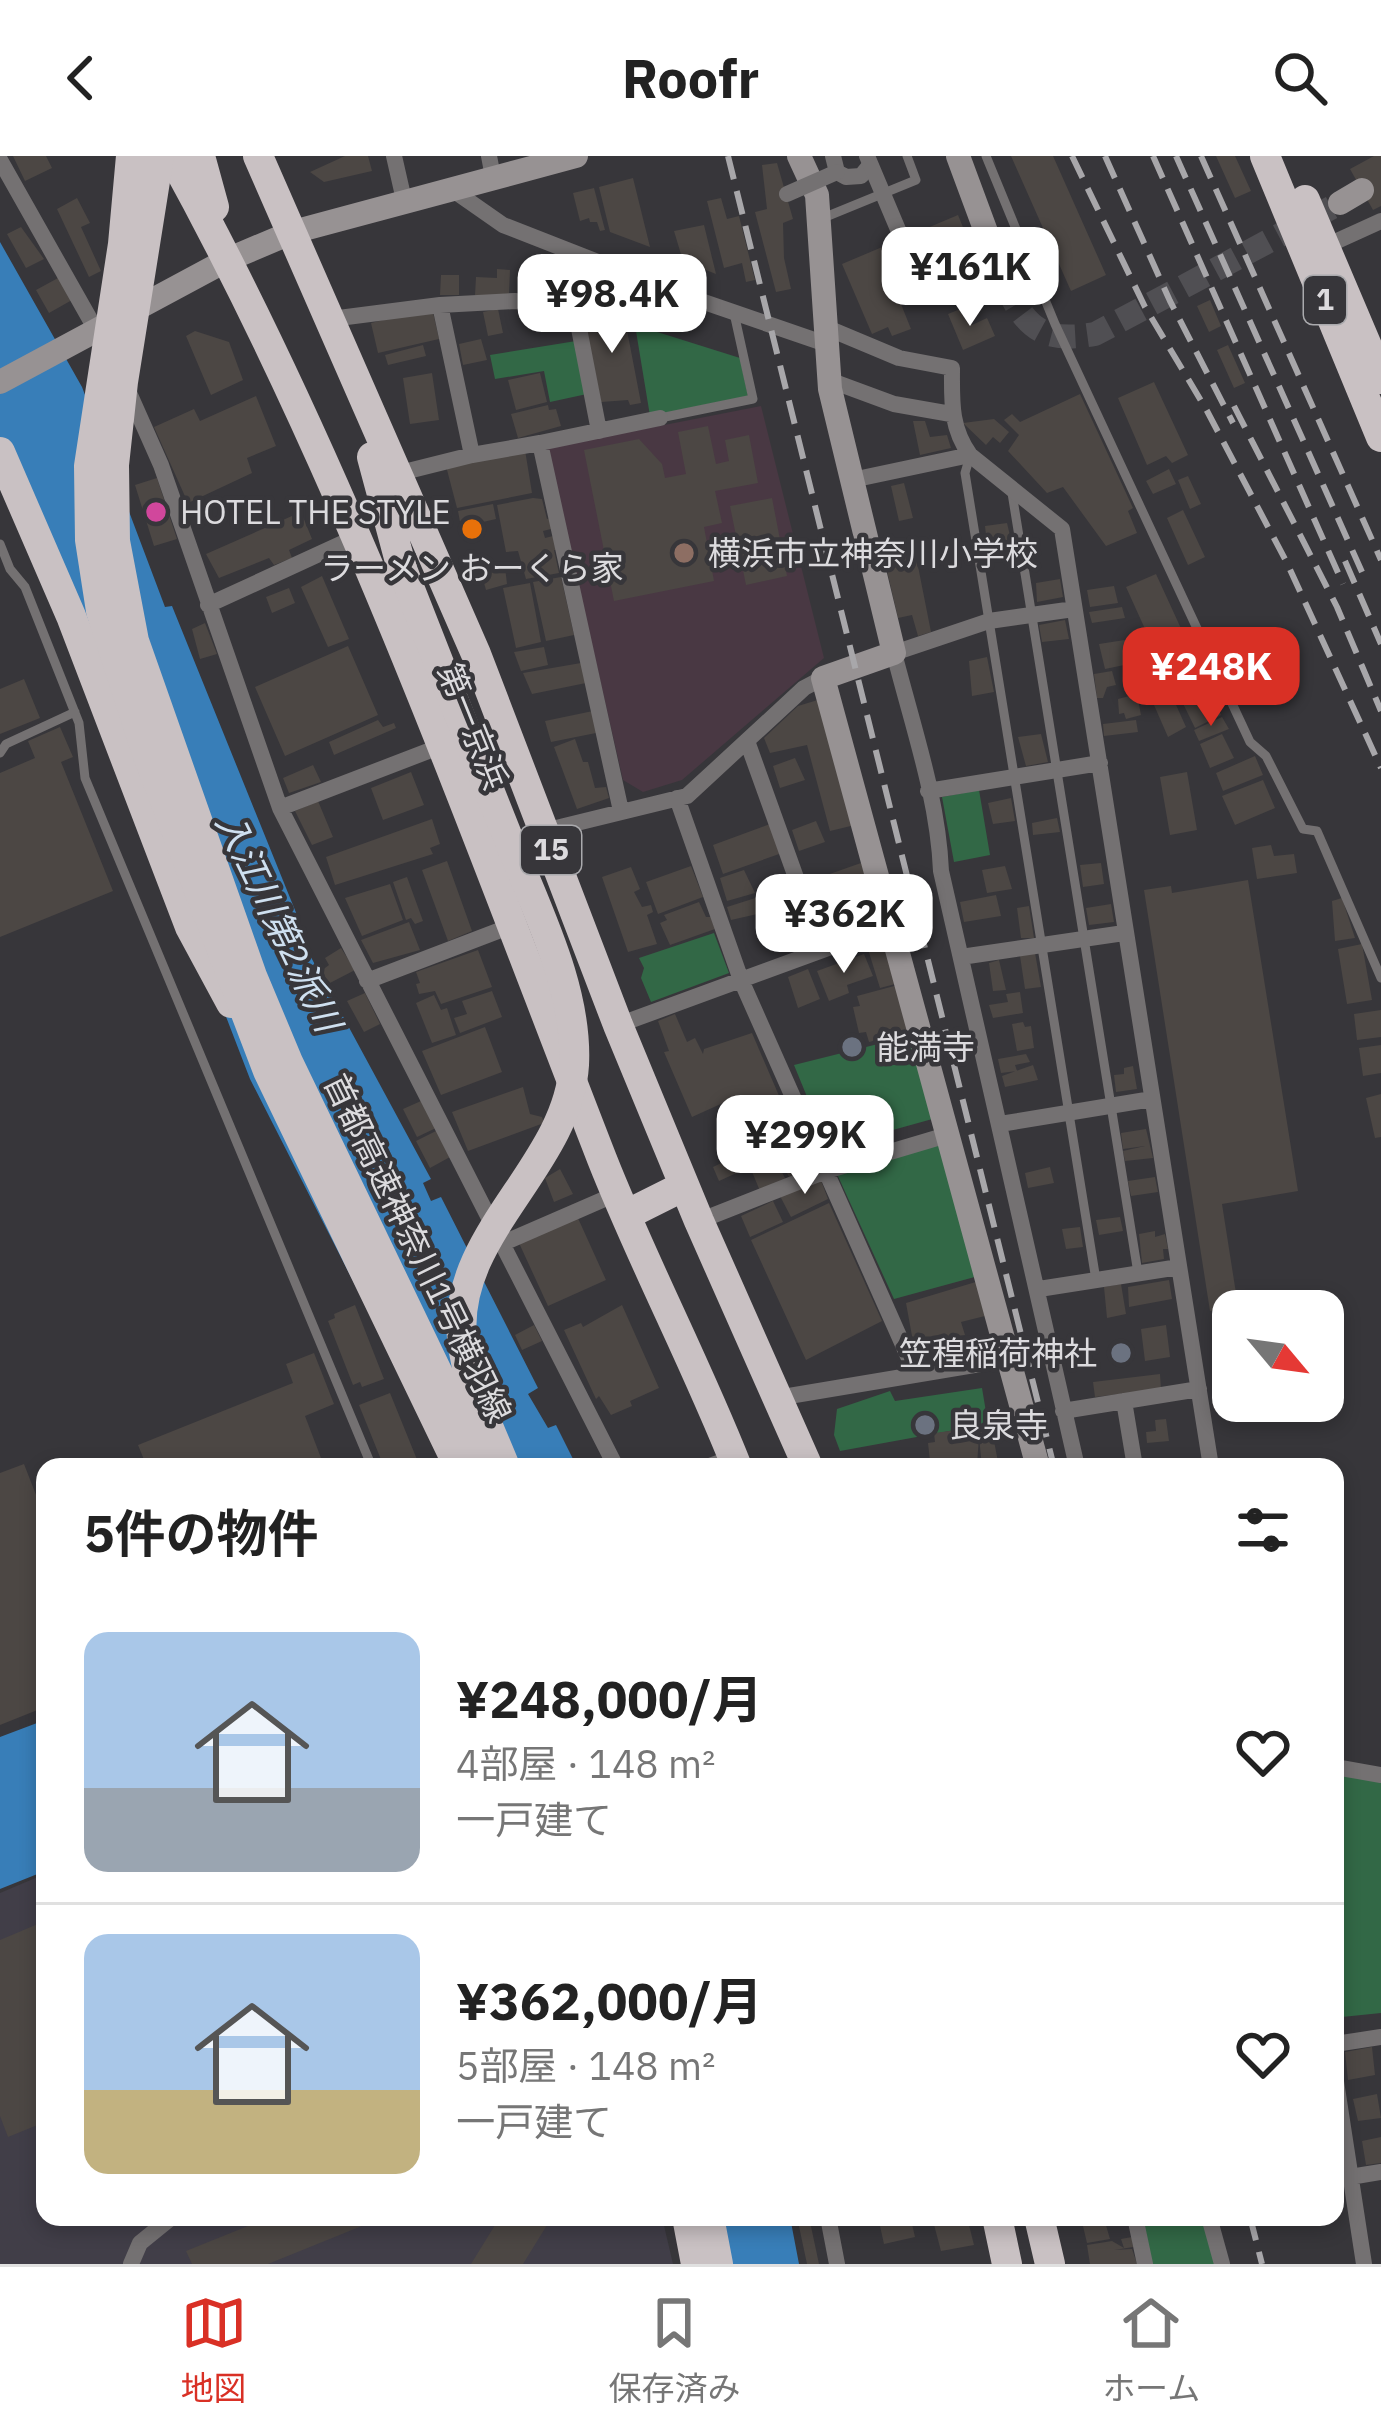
<!DOCTYPE html>
<html lang="ja">
<head>
<meta charset="utf-8">
<style>
	body { margin:0; font-family:"IBM Plex Sans","Noto Sans JP",sans-serif; background:#f6f6f6; color:#222; height:100vh; display:flex; flex-direction:column; font-size:45px; white-space:nowrap }
	* { box-sizing:border-box; margin:0 }
	p { font-size:39px; color:#767676 }
	.icon { flex:none; width:66px; height:66px; fill:none; stroke:currentColor; stroke-width:2; stroke-linecap:round; stroke-linejoin:round }
	.map { position:relative; flex:1; overflow:hidden }
	.sheet { position:absolute; left:36px; top:1302px; width:1308px; height:768px; display:flex; flex-direction:column; background:#fff; border-radius:24px; box-shadow:0 6px 18px #0003 }
	.sheet>* { flex:none }
	.needle { width:78px; rotate:119deg }
	.controls { position:absolute; left:1212px; top:1134px; display:grid; gap:24px }
	.controls a { display:grid; place-items:center; width:132px; height:132px; border-radius:24px; background:#fff; box-shadow:0 6px 18px #0003; font-size:60px }
	.price { position:absolute; translate:-50% -102px; padding:0 27px; border-radius:24px; background:#fff; color:#222; font-size:39px; line-height:78px; filter:drop-shadow(0 3px 6px #0008) }
	.price::after { content:''; position:absolute; left:50%; top:72px; width:36px; height:27px; margin-left:-18px; background:inherit; clip-path:polygon(0 0,100% 0,50% 100%) }
	.price.active { background:#d93025; color:#fff }
	ul { padding:0; list-style:none }
	li { display:flex; align-items:center; gap:36px; height:300px; padding:0 48px }
	li+li { border-top:3px solid #e0e0e0 }
	li span { display:grid; place-items:center; flex:none; width:336px; height:240px; border-radius:24px; color:#555 }
	li>.icon { margin-inline-start:auto }
	span .icon { width:144px; height:144px; fill:#fffc; stroke-width:1 }
	li b { font-size:51px }
	h2 { display:flex; justify-content:space-between; align-items:center; height:144px; padding:0 48px; font-size:51px }
	header { display:flex; justify-content:space-between; align-items:center; height:156px; padding:0 48px; background:#fff; font-size:54px; font-weight:700 }
	.tabs { display:flex; justify-content:space-around; align-items:center; height:168px; border-top:3px solid #e0e0e0; background:#fff; font-size:33px; color:#767676 }
	.tabs a { display:grid; justify-items:center; gap:6px }
	.tabs .active { color:#d93025 }
	.map>svg:first-child { display:block }
	.built { fill:#413e48 }
	.education { fill:#493843 }
	.green { fill:#326846 }
	.water { fill:#387eb8 }
	.building { fill:#4c4744 }
	.lines { fill:none; stroke-linecap:round; stroke-linejoin:round }
	.street-tunnel { stroke:#504f53; stroke-width:16; stroke-dasharray:16 8; stroke-linecap:butt }
	.secondary-tunnel { stroke:#504f53; stroke-width:24; stroke-dasharray:24 12; stroke-linecap:butt }
	.lane { stroke:#747172; stroke-width:9 }
	.street { stroke:#747172; stroke-width:16 }
	.secondary { stroke:#979293; stroke-width:24 }
	.highway { stroke:#c9c1c3; stroke-width:30 }
	.rail { stroke:#a8a7aa; stroke-width:6; stroke-dasharray:24 12; stroke-linecap:butt }
	.street-bridge { stroke:#747172; stroke-width:16 }
	.highway-bridge { stroke:#c9c1c3; stroke-width:30 }
	.hotel-dot { fill:#d1479c; stroke:#37363a; stroke-width:4.5 }
	.food-dot { fill:#e8710a; stroke:#37363a; stroke-width:4.5 }
	.education-dot { fill:#8d6e63; stroke:#37363a; stroke-width:4.5 }
	.worship-dot { fill:#6b7280; stroke:#37363a; stroke-width:4.5 }
	.labels { text-anchor:middle; stroke-width:9; stroke-linejoin:round; paint-order:stroke }
	.shield { fill:#37363a; stroke:#aaaaad; stroke-width:3 }
	.shield-label { font-size:30px; font-weight:bold; fill:#dcdbde }
	.poi-label { font-size:33px; fill:#dcdbde; stroke:#37363a; text-anchor:start }
	.street-label { font-size:33px; fill:#dcdbde; stroke:#37363a }
	.water-label { font-size:36px; font-style:italic; fill:#cfe0f0; stroke:#37363a }
</style>
</head>
<body>
<header><svg class="icon" aria-label="back" viewBox="0 0 24 24"><path d="M15 5l-7 7 7 7"/></svg>Roofr<svg class="icon" aria-label="search" viewBox="0 0 24 24"><circle cx="10" cy="10" r="6"/><path d="M15 15l6 6"/></svg></header>
<div class="map">
<svg width="1381" height="2108" viewBox="0 0 1381 2108">
	<rect width="100%" height="100%" fill="#37363a"/>
	<path class="built" d="M45,1718V2061H662L673,2108H0V1737Z"/>
	<path class="education" d="M761,250L824,502L682,624L643,636L623,624L547,292Z"/>
	<path class="green" d="M635,169L740,202L748,240L650,260Z
		M576,185L587,238L550,246L544,215L495,223L490,199Z
		M979,634L990,699L954,706L942,641Z
		M714,777L729,817L651,846L641,822L644,812L639,802Z
		M914,879L936,962L828,992L794,909Z
		M936,988L945,992L982,1119L894,1143L837,1018Z
		M982,1232L988,1268L840,1295L834,1279L837,1253L890,1235L895,1245Z
		M1335,1617L1381,1624V1857L1342,1861L1335,1815Z
		M1141,2061H1203L1215,2108H1150Z"/>
	<path class="water" d="M0,86L82,231L165,451L172,450L299,764L293,768L431,1023L423,1027L431,1045L441,1041L538,1232L528,1238L548,1272L556,1269L577,1311H448L250,923L200,793L0,328Z
		M45,1564V1715L0,1733V1581Z
		M677,2061H790L799,2108H687Z"/>
	<path class="building" d="M13,0H46L52,12L25,25Z
		M345,0H368L372,15L324,26L310,16Z
		M1011,0H1053L1106,119L1071,135Z
		M1216,0H1235L1251,35L1235,42Z
		M1374,0H1381V50L1373,54L1350,13Z
		M777,7L793,63L783,67L784,102L791,133L776,136L755,56L767,53L762,9Z
		M633,22L650,91L610,76L599,31Z
		M594,32L605,74L600,75L597,66H590L589,62L580,65L573,37Z
		M77,42L90,67L81,71L101,115L89,121L57,53Z
		M721,42L727,63L739,60L755,124L746,126L742,107L724,112L707,45Z
		M958,59L980,113L975,115L978,124L964,130L960,121L956,123L948,105L893,128L911,173L892,180L888,171L872,178L842,108Z
		M704,69L716,118L683,105L674,75Z
		M21,71L44,103L26,112L7,78Z
		M497,113L510,114L509,139H475L476,121L497,122Z
		M441,119H459V139H440Z
		M58,122L72,144L49,157L36,134Z
		M1210,144L1221,170L1209,176L1197,150Z
		M582,151L619,156L621,169H626L641,247L630,249L628,244L601,246Z
		M965,151L972,169L987,162L995,180L963,194L948,158Z
		M432,152L439,183L378,197L371,167Z
		M498,153L503,177L488,180L483,156Z
		M195,175L229,186L243,224L211,239L186,180Z
		M481,183L487,204L463,209L459,188Z
		M423,189L426,200L388,209L385,199Z
		M1228,189L1245,227L1234,232L1217,194Z
		M432,217L439,264L410,268L403,222Z
		M540,217L547,246L516,254L508,224Z
		M1154,226L1188,299L1172,307L1166,300L1147,309L1118,242Z
		M1080,238L1133,352L1128,355L1137,377L1106,390L1063,331L1047,337L1008,295L1019,279L1004,264L1012,258L1020,266Z
		M256,240L276,290L247,302L252,317L188,347L154,271L194,253L200,265Z
		M548,249L549,254L556,253L561,270L518,282L511,258Z
		M994,263L1009,276L1000,287L993,281L986,289L963,267Z
		M913,265H925L930,281L947,279L951,292L920,299Z
		M708,270L716,308L729,305L725,284L749,279L758,327L715,335L722,367L704,371L714,425L614,445L584,294L639,283L662,308L665,322L686,318L678,276Z
		M525,294L532,337L457,352L446,310Z
		M1169,313L1176,328L1153,338L1146,325Z
		M1188,320L1201,348L1190,353L1178,324Z
		M157,322L177,383L154,390L135,329Z
		M904,327L913,362L899,365L891,330Z
		M533,342L542,343L547,363L553,361L555,372L543,375L545,382L557,379L559,394H554L559,417L526,423L518,395L506,396L497,349Z
		M772,342L787,420L746,429L730,350Z
		M493,348L496,363L461,371L458,355Z
		M1183,354L1205,401L1188,409L1167,362Z
		M301,356L312,383L289,394L292,402L274,409L269,402L219,422L206,398Z
		M1007,367L1011,384L987,388L985,370Z
		M915,395L931,476L918,480L912,459L898,462L884,402Z
		M505,411L507,428L486,434L481,416Z
		M1156,418L1190,492L1160,506L1126,431Z
		M322,420L349,483L328,491L301,431Z
		M561,421L574,479L546,485L533,426Z
		M1060,423L1063,441L1037,446L1036,427Z
		M530,427L541,486L516,492L503,432Z
		M1114,430L1118,447L1090,451L1087,434Z
		M289,432L295,447L272,457L266,441Z
		M1122,451L1125,462L1092,467L1089,456Z
		M1065,464L1069,483L1042,486L1039,469Z
		M205,467L217,498L200,503L192,473Z
		M1144,481L1153,503L1105,513L1099,488Z
		M348,490L378,559L285,600L255,531Z
		M544,491L548,509L521,515L514,496Z
		M1194,500L1221,559L1195,572L1169,519L1181,513L1179,506Z
		M987,501L994,536L972,540L969,505Z
		M581,507L586,527L532,538L523,517Z
		M1112,515L1116,529L1107,531L1103,542H1097L1094,518Z
		M1162,516L1168,538L1146,543L1143,522Z
		M24,523L40,562L0,578V533Z
		M1137,538L1141,559L1126,563L1124,557L1119,558L1118,543Z
		M1172,540L1186,571L1168,581L1154,549Z
		M821,543L855,669L830,675L807,589L770,597L764,582L798,550Z
		M593,555L596,577L551,586L545,565Z
		M1222,561L1229,573L1199,585L1194,574Z
		M378,564L383,571L394,567L396,572L334,599L329,586Z
		M1136,564L1138,576L1104,580L1103,568Z
		M60,571L73,601L61,606L113,735L0,781V617L35,602L28,585Z
		M1041,578L1048,606L1026,610L1018,581Z
		M1222,578L1234,602L1210,612L1200,588Z
		M575,583L583,606H588L595,632L606,631L609,642L577,653L554,591Z
		M1255,600L1263,619L1223,635L1216,617Z
		M795,602L805,624L780,632L773,610Z
		M313,609L321,626L289,637L283,622Z
		M411,616L424,649L383,664L371,632Z
		M1187,616L1197,674L1170,679L1160,621Z
		M1263,624L1275,652L1235,669L1222,640Z
		M1011,642L1015,665L993,668L988,647Z
		M318,645L333,681L312,689L295,655Z
		M1057,662L1060,676L1033,679L1032,667Z
		M432,663L440,688L430,692L433,698L335,729L326,701Z
		M816,665L825,686L799,695L792,674Z
		M770,668L782,697L723,718L713,689Z
		M1271,689L1274,700L1294,698L1297,717L1257,723L1252,692Z
		M447,705L472,775L448,785L422,714Z
		M861,707L866,722L828,735L824,720Z
		M1101,707L1104,728L1083,731L1080,709Z
		M691,710L703,741L658,758L646,726Z
		M1005,710L1012,733L987,737L982,714Z
		M631,711L640,733L634,736L642,751L651,749L653,756L647,759L657,788L628,796L602,721Z
		M744,714L755,737L727,745L720,722Z
		M407,721L423,765L415,768L411,762L406,764L393,726Z
		M1248,724L1298,1035L1222,1048L1238,1150L1210,1155L1144,734L1171,730L1172,737Z
		M390,728L403,764L362,780L345,742Z
		M844,734L850,747L819,758L815,746Z
		M765,739L771,755L731,764L727,751Z
		M996,739L1001,760L964,766L960,746Z
		M1342,742L1355,782L1335,785L1332,745Z
		M699,746L706,761H711L715,773L670,789L660,767L667,764L664,759Z
		M1111,748L1114,766L1089,769L1086,752Z
		M1029,750L1034,782H1021L1017,752Z
		M409,766L420,794L373,807L361,784Z
		M887,783L899,827L880,832L867,790Z
		M1362,788L1372,844L1347,848L1338,793Z
		M341,792L355,814L328,828L321,815L329,809L325,802Z
		M478,794L492,831L441,848L435,835L419,838L416,828L420,827L416,816Z
		M1035,797L1041,831L1025,833L1020,800Z
		M864,798L873,820L847,829L849,837L829,845L817,815Z
		M999,804L1006,834L993,835L989,807Z
		M808,813L820,843L798,852L788,821Z
		M898,829L909,875L869,886L866,876L859,877L853,851L860,850L857,840Z
		M492,835L502,861L460,877L454,862L467,858L462,845Z
		M1020,836L1023,857L993,862L989,849L1008,846L1006,838Z
		M365,837L380,868L364,876L347,845Z
		M434,839L441,854L447,852L456,879L432,887L416,847Z
		M1381,854V881L1357,884L1354,858Z
		M675,858L687,886L695,882L703,898L704,893L752,877L786,956L747,973L734,942L692,961L664,896L669,895L658,865Z
		M1023,866L1025,871L1031,870L1034,892L1017,895L1012,868Z
		M485,871L502,916L441,939L422,895Z
		M1381,889V917L1363,920L1359,892Z
		M1026,898L1030,906L1015,909L1017,915L1001,917L998,903Z
		M1033,909L1038,924L1005,931L1002,920Z
		M1133,910L1137,933L1116,936L1114,919L1124,918V912Z
		M523,931L530,958L542,961L544,967L468,995L452,956Z
		M1381,938V981L1375,982L1366,942Z
		M421,945L436,972L417,981L403,953Z
		M1146,973L1153,1002L1125,1005L1123,995L1145,990L1123,993L1121,977Z
		M798,974L813,1009L789,1021L772,987Z
		M436,975L450,1001L430,1012L416,985Z
		M768,989L786,1024L760,1035L745,999Z
		M736,1000L743,1014L719,1025L713,1011Z
		M1050,1011L1054,1027L1028,1032L1025,1017Z
		M560,1013L573,1038L554,1046L545,1022Z
		M1155,1021L1158,1036L1131,1040L1128,1025Z
		M820,1022L828,1043L791,1061L780,1040Z
		M773,1045L783,1066L750,1081L741,1060Z
		M829,1047L882,1165L806,1204L751,1084Z
		M577,1060L606,1124L548,1150L519,1087Z
		M1120,1061L1123,1075L1099,1079L1096,1064Z
		M1080,1071L1083,1091L1066,1093L1062,1073Z
		M1155,1075V1081L1165,1078L1168,1093H1163L1164,1103L1142,1107L1139,1078Z
		M1169,1124L1172,1143L1129,1151L1128,1131Z
		M979,1125L989,1159L961,1166L965,1179L949,1183L952,1192L922,1201L912,1180L906,1147Z
		M1121,1128L1126,1158L1107,1162L1104,1131Z
		M355,1149L384,1223L362,1231L360,1226L353,1229L328,1165L335,1162L334,1158Z
		M622,1149L659,1232L630,1245L632,1250L611,1259L599,1240L596,1243L564,1174L581,1167L583,1171Z
		M534,1169L542,1185L522,1194L515,1179Z
		M1166,1169L1170,1201L1145,1205L1141,1173Z
		M314,1197L334,1248L305,1260L321,1302L297,1311H147L138,1289L293,1227L286,1208Z
		M1160,1218L1161,1233L1095,1241L1093,1226Z
		M390,1237L420,1311H384L359,1249Z
		M1166,1263L1169,1285L1147,1287L1146,1276L1156,1275L1155,1264Z
		M973,1272V1276H982L984,1285H994L999,1311H982L979,1281L977,1309L939,1311L938,1304L930,1305L928,1287L935,1286L934,1277Z
		M24,1308L45,1362V1551L0,1569V1317Z
		M45,1765V1966L8,1981L0,1960V1784Z
		M1372,1891L1375,1919L1348,1924L1345,1896Z
		M1377,1938L1381,1962L1358,1965L1353,1943Z
		M1381,1981V2007L1366,2009L1362,1985Z
		M270,2061H384L268,2108H192L186,2095Z
		M500,2061H552L523,2108H471Z
		M797,2061H809L819,2108H807Z
		M878,2061H930V2062L912,2068L915,2081L884,2088Z
		M932,2061H967L974,2089L941,2095Z
		M1105,2066L1110,2083L1087,2087L1083,2070Z
		M1132,2081L1133,2091L1114,2094L1132,2093L1137,2108H1090L1087,2089L1112,2085L1124,2092L1121,2083Z"/>
	<g class="lines">
		<path class="street-tunnel" d="M1010,1203L1052,1199"/>
		<path class="secondary-tunnel" d="M1005,127C1026,173 1043,187 1095,178L1340,47"/>
		<path class="lane" d="M986,0L1055,168L1250,586L1266,600L1303,673L1317,675L1381,822
			M823,62L916,24L907,0
			M660,262L753,243L734,157
			M970,300L965,317L1096,1124
			M1012,337L1138,1117
			M0,388L10,413L25,431L79,567L85,622L372,1311
			M0,597L6,588L75,556"/>
		<path class="street" d="M394,0L404,44
			M489,0L493,21
			M833,0L837,16L846,21L861,20L870,9
			M0,4L100,181
			M450,32L503,69L672,135L826,188
			M1326,90L1381,65
			M573,97L575,152L599,275
			M440,149L472,299
			M331,163L440,149L515,145L575,152
			M825,171L899,202L952,212C952,245 950,271 970,299L1062,373L1211,1311
			M829,224L894,248L951,258
			M126,230L161,309L280,652L616,1311
			M396,318L472,299L540,287
			M852,324L970,299
			M208,449L356,381
			M1074,453L989,465L894,497C912,568 938,642 941,715L1077,1311
			M747,585L822,794
			M928,635L1100,607
			M677,642L741,824L915,1216
			M280,652L444,589
			M621,655L540,287L660,262
			M544,675L687,640L804,532L823,522
			M961,801L1124,777
			M367,825L511,770
			M618,869L891,769
			M1000,968L1152,943
			M699,1065L826,1015L947,979
			M501,1088L616,1038
			M1039,1133L1179,1111
			M777,1242L1010,1203
			M1124,1245L1135,1311
			M1063,1255L1199,1233
			M707,1311L734,1301
			M1335,1611L1381,1619
			M1335,1888L1381,1881
			M1335,1919L1364,2108
			M1350,2021L1381,2016
			M828,2061L837,2108
			M1135,2061L1145,2108
			M1209,2061L1222,2108
			M131,2108L140,2087L172,2061"/>
		<path class="secondary" d="M799,0L817,39L830,233L894,497L823,522L1038,1311
			M958,0L1005,127
			M1340,47L1362,34
			M0,226L229,103L293,76L576,0"/>
		<path class="highway" d="M172,0C348,319 470,664 602,1003C643,1107 696,1207 737,1311
			M200,0L214,51
			M258,0L476,498L618,869L699,1065L808,1311
			M1265,0L1381,281
			M1305,44L1381,223
			M0,296L71,460L190,771L231,847
			M372,301L402,413
			M626,1059L684,1030
			M687,2061L696,2108
			M709,2061L718,2108
			M997,2061L1007,2108
			M1039,2061L1050,2108"/>
		<path class="rail" d="M728,0L1054,1311
			M1072,0L1145,151L1206,253L1287,407L1381,612
			M1105,0L1170,145L1233,267
			M1153,0L1343,428
			M1176,0L1362,416
			M1201,0L1381,404
			M1234,250L1337,451L1381,555
			M1345,405L1381,488
			M1250,2061L1262,2108"/>
		<path class="street-bridge" d="M867,0L902,83
			M787,38L837,16"/>
		<path class="highway-bridge" d="M131,0L123,88L89,310L90,384L101,455L149,603L268,915L459,1311
			M159,0L123,226L114,309L115,385L134,485L252,820L288,906L483,1311
			M402,413C437,503 473,594 509,684C536,753 578,833 574,909C568,1010 452,1078 462,1182C466,1225 489,1271 505,1311"/>
	</g>
	<circle class="hotel-dot" cx="156" cy="356" r="12"/>
	<circle class="food-dot" cx="472" cy="373" r="12"/>
	<circle class="education-dot" cx="684" cy="397" r="12"/>
	<g class="worship-dot">
		<circle cx="852" cy="891" r="12"/>
		<circle cx="1121" cy="1197" r="12"/>
		<circle cx="925" cy="1269" r="12"/>
	</g>
	<g class="labels">
		<g class="shield">
			<rect x="1304" y="120" width="42" height="48" rx="9"/>
			<rect x="521" y="670" width="60" height="48" rx="9"/>
		</g>
		<g class="shield-label">
			<text x="1325" y="154">1</text>
			<text x="551" y="704">15</text>
		</g>
		<g class="poi-label">
			<text x="180" y="368">HOTEL THE STYLE</text>
			<text x="708" y="409">横浜市立神奈川小学校</text>
			<text x="472" y="424" text-anchor="middle">ラーメン おーくら家</text>
			<text x="876" y="903">能満寺</text>
			<text x="1097" y="1209" text-anchor="end">笠䅣稲荷神社</text>
			<text x="949" y="1281">良泉寺</text>
		</g>
		<g class="street-label">
			<text transform="translate(473 570) rotate(68)" y="12">第一京浜</text>
			<text transform="translate(418 1092) rotate(64)" y="12">首都高速神奈川1号横羽線</text>
		</g>
		<g class="water-label">
			<text transform="translate(279 766) rotate(64)" y="13">入江川第2派川</text>
		</g>
	</g>
</svg>
<div class="controls">
<a><svg class="needle" viewBox="-14 -14 28 28"><path d="M0-13l5 13h-10z" fill="#e53935"/><path d="M0 13l5-13h-10z" fill="#767676"/></svg></a>
</div>
<b class="price" style="left:970px;top:173px">¥161K</b>
<b class="price" style="left:612px;top:200px">¥98.4K</b>
<b class="price active" style="left:1211px;top:573px">¥248K</b>
<b class="price" style="left:844px;top:820px">¥362K</b>
<b class="price" style="left:805px;top:1041px">¥299K</b>
<section class="sheet">
<h2>5件の物件<svg class="icon" aria-label="filters" viewBox="0 0 24 24"><path d="M4 7h16M4 17h16"/><circle cx="9" cy="7" r="2"/><circle cx="15" cy="17" r="2"/></svg></h2>
<ul>
<li><span style="background:linear-gradient(#a9c7e8 65%,#9aa5b1 0)"><svg class="icon" aria-label="home" viewBox="0 0 24 24"><path d="M3 11l9-7 9 7M6 9v11h12V9"/></svg></span><div><b>¥248,000/月</b><p>4部屋 · 148 m²</p><p>一戸建て</p></div><svg class="icon" aria-label="heart" viewBox="0 0 24 24"><path d="M12 20l-8-8c-3-5 5-10 8-4 3-6 11-1 8 4z"/></svg></li>
<li><span style="background:linear-gradient(#a9c7e8 65%,#c2b280 0)"><svg class="icon" aria-label="home" viewBox="0 0 24 24"><path d="M3 11l9-7 9 7M6 9v11h12V9"/></svg></span><div><b>¥362,000/月</b><p>5部屋 · 148 m²</p><p>一戸建て</p></div><svg class="icon" aria-label="heart" viewBox="0 0 24 24"><path d="M12 20l-8-8c-3-5 5-10 8-4 3-6 11-1 8 4z"/></svg></li>
</ul>
</section>
</div>
<nav class="tabs">
<a class="active"><svg class="icon" aria-label="map" viewBox="0 0 24 24"><path d="M3 6l6-2 6 2 6-2v14l-6 2-6-2-6 2zM9 4v14M15 6v14"/></svg>地図</a>
<a><svg class="icon" aria-label="saved" viewBox="0 0 24 24"><path d="M7 4h10v16l-5-4-5 4z"/></svg>保存済み</a>
<a><svg class="icon" aria-label="home" viewBox="0 0 24 24"><path d="M3 11l9-7 9 7M6 9v11h12V9"/></svg>ホーム</a>
</nav>
</body>
</html>
